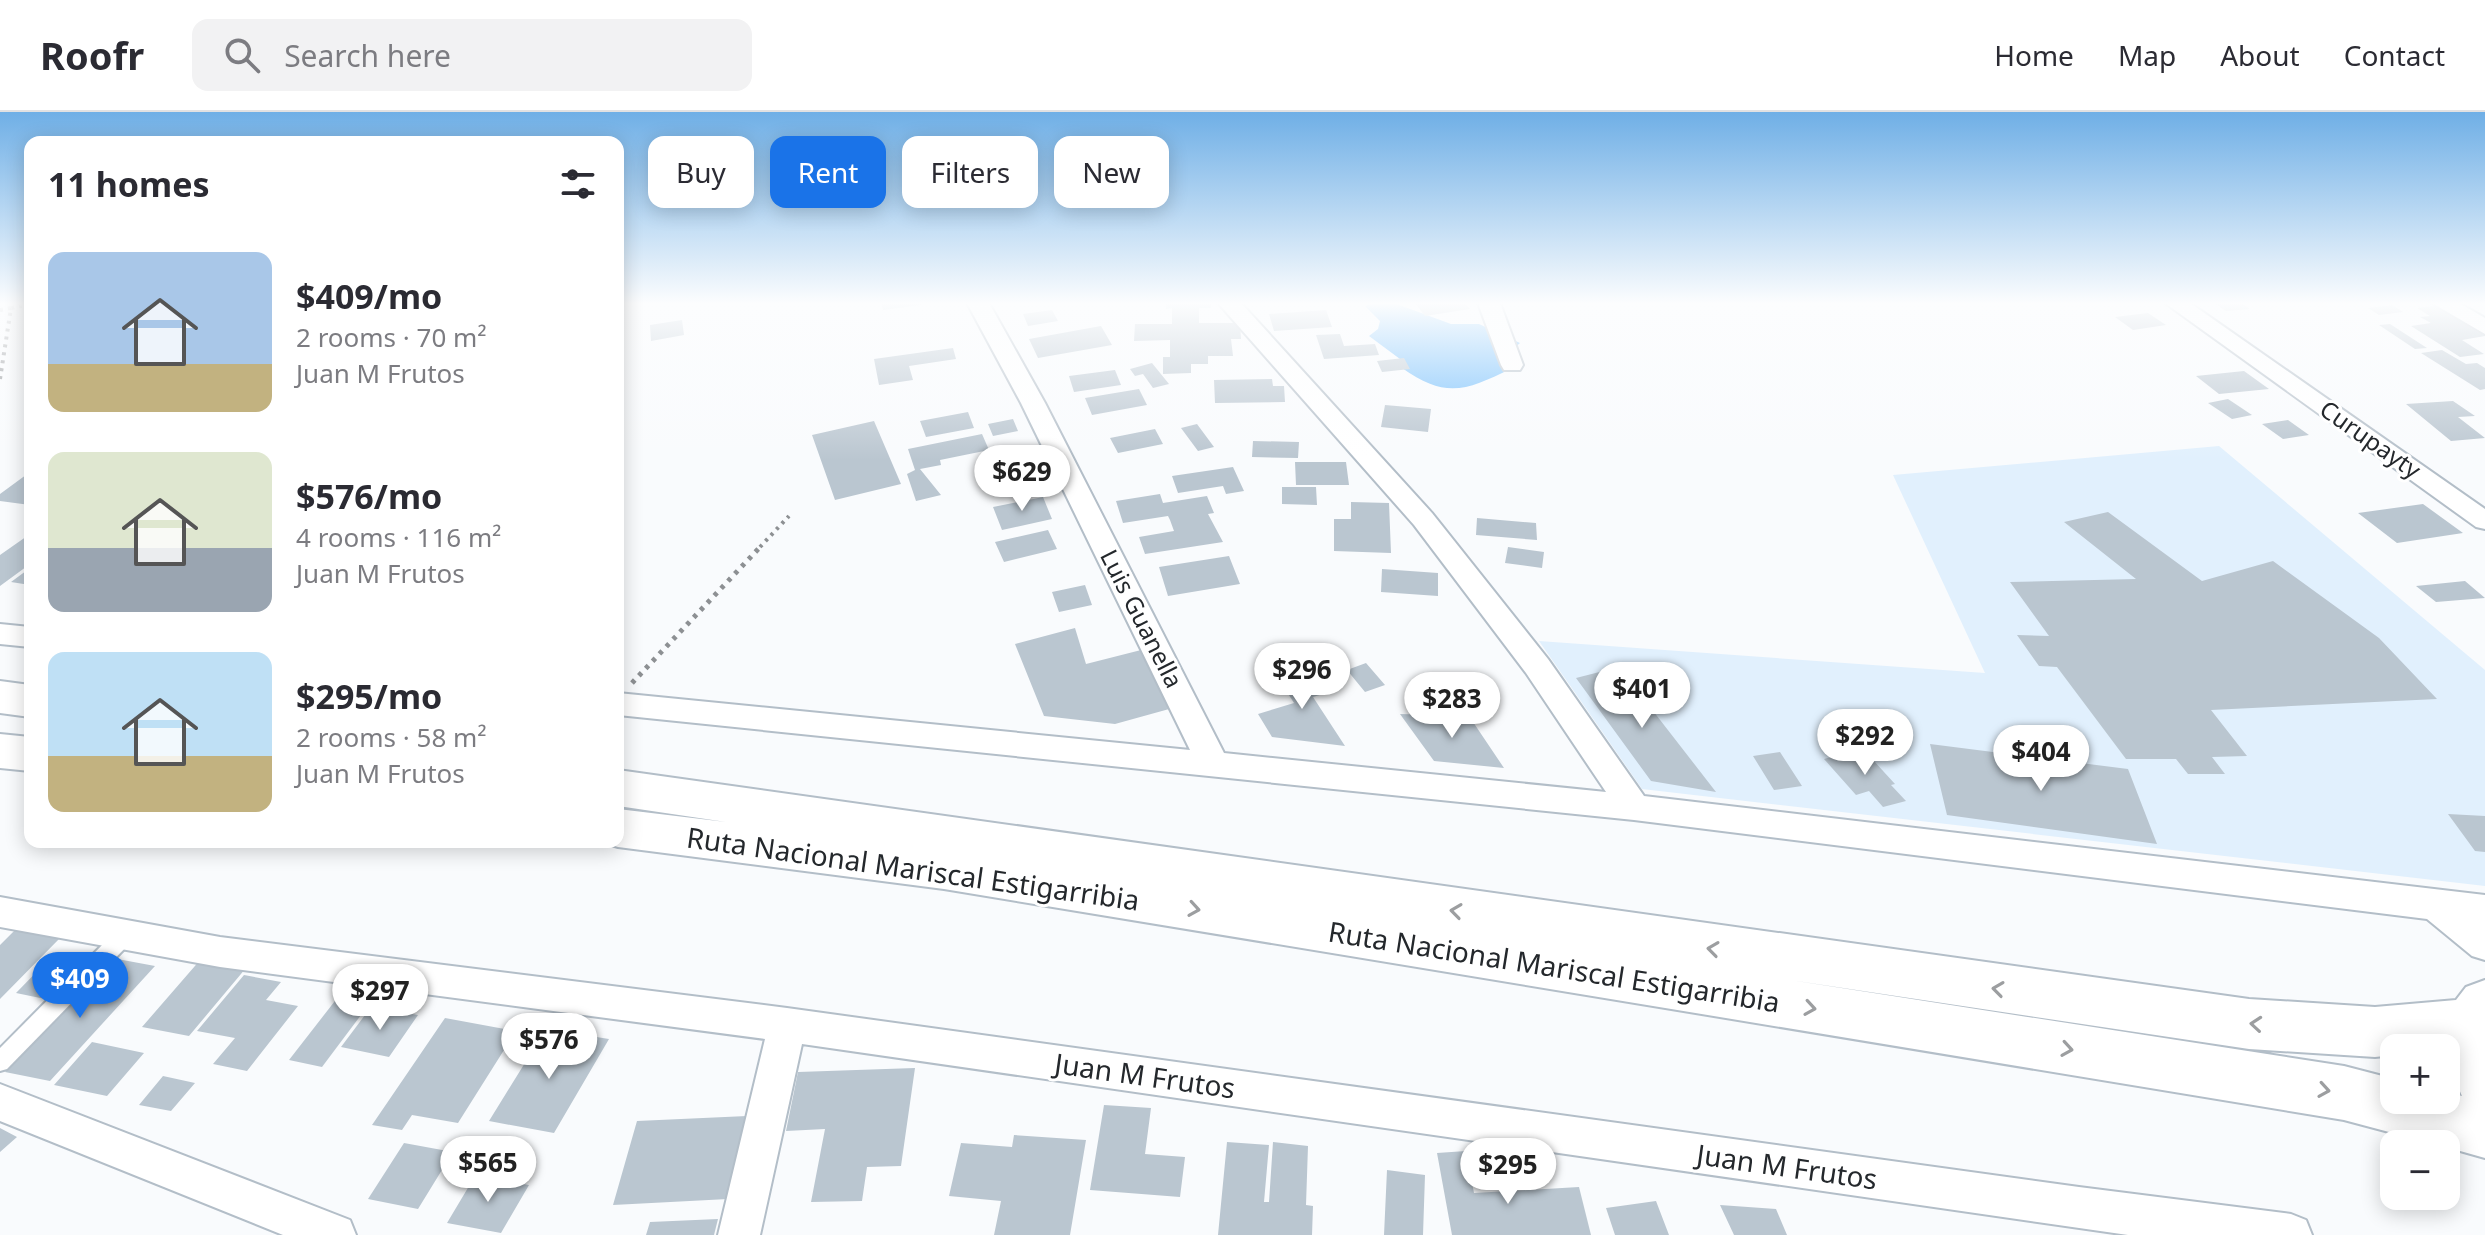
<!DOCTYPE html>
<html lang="en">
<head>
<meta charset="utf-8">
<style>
	body { margin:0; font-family:"Noto Sans",sans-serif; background:#f2f2f3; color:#2b2b33; height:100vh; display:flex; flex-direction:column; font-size:30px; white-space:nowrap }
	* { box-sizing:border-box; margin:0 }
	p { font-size:26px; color:#7c7c81 }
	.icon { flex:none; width:44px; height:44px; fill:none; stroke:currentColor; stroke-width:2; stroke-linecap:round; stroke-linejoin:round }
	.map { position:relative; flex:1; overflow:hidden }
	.side { position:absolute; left:24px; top:24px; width:600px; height:712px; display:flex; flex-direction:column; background:#fff; border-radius:16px; box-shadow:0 4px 20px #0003 }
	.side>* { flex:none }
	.banner { position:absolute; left:648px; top:24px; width:760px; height:72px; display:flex; gap:16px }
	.fabs { position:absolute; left:2380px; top:922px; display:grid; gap:16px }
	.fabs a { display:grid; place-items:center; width:80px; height:80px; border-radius:16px; background:#fff; box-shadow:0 4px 20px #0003; font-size:40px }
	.price { position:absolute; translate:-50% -68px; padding:0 18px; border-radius:28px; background:#fff; color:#222; font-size:26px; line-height:52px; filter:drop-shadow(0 2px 4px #0008) }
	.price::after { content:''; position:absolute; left:50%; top:48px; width:24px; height:18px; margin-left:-12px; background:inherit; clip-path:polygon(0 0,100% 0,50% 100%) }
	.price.on { background:#1a73e8; color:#fff }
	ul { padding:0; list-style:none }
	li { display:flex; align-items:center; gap:24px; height:200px; padding:0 24px }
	li span { display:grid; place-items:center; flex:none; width:224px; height:160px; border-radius:16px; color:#555 }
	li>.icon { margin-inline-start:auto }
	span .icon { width:96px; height:96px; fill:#fffc; stroke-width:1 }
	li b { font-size:34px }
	h2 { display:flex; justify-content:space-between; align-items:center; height:96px; padding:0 24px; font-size:34px }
	.pill { padding:0 28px; border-radius:16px; background:#fff; box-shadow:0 4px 20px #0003; font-size:28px; line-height:72px }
	.pill.on { background:#1a73e8; color:#fff }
	header { display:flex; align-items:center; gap:48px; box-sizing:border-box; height:112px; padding:0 40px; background:#fff; border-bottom:2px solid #e1e1e2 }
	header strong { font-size:38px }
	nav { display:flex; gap:44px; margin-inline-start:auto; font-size:28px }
	.search { width:560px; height:72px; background:#f2f2f3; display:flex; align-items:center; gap:20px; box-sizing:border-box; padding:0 28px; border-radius:16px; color:#7c7c81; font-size:30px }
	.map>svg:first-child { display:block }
	.built { fill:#e1f0fd }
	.forest { fill:#6fbcfb }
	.building { fill:#bac6d0 }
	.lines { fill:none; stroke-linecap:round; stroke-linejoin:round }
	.lane-casing { stroke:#b3bec8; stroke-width:4 }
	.street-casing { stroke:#b3bec8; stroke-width:4 }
	.highway-casing { stroke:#b3bec8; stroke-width:4 }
	.path-far1 { stroke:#8d9093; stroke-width:4; stroke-dasharray:3 5; stroke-linecap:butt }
	.path { stroke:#8d9093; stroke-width:5; stroke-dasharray:4 6; stroke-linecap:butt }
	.lane { fill:#fff; fill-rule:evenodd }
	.street { fill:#fff; fill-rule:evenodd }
	.highway { fill:#fff; fill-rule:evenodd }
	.oneway { stroke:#9c9ea0 }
	.labels { text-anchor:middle; stroke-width:6; stroke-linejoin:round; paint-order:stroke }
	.street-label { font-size:24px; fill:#24282c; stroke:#fff }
	.near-street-label { font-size:28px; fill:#24282c; stroke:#fff }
</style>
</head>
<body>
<header>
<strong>Roofr</strong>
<div class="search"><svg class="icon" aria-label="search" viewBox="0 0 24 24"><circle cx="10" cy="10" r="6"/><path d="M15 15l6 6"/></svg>Search here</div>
<nav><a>Home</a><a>Map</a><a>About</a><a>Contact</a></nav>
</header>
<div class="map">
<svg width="2485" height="1123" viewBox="0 0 2485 1123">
	<rect width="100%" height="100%" fill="#f9fbfd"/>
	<path class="built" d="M2219,334L2485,558V774L1642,677L1539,529L1985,561L1893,363Z"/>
	<path class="forest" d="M1375,191H1394L1451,212H1479L1520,231L1512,238V256C1466,279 1446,287 1402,256L1400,247L1369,224L1378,217L1380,209L1365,194Z"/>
	<path class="building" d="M881,191H921V193L883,198Z
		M1166,191H1211V196H1199V211H1240L1241,227H1231L1233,244H1208V252H1191V261L1163,262V245H1170V228L1134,229L1135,212H1172V196L1166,197Z
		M1415,191H1465L1470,197L1425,204Z
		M2214,191H2242L2250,197L2226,199Z
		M2392,193L2403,200L2379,203L2368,196Z
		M2434,194L2485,224L2462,228L2484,242L2460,245L2411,214L2431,211L2420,205L2430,204L2417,196Z
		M1052,198L1058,209L1028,214L1023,202Z
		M1326,198L1332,215L1274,219L1269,202Z
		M2148,201L2166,213L2133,218L2115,205Z
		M682,208L684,223L651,229L650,213Z
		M2390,212L2427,236L2415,237L2379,213Z
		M1101,214L1112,233L1038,246L1029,227Z
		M1340,222L1344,234L1375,232L1379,243L1324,247L1316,223Z
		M953,236L956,247L909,254L913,268L879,273L874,247Z
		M2442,238L2466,252L2477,251L2485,256V277L2480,278L2421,241Z
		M1404,246L1410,257L1382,260L1377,249Z
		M1152,251L1169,272L1153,276L1143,262L1135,264L1130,257Z
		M1115,258L1121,273L1074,280L1069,264Z
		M2244,259L2269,277L2219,282L2196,264Z
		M1272,267L1273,274H1284L1285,290L1215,291L1214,268Z
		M1139,277L1147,293L1092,303L1085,286Z
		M2228,287L2252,303L2232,307L2208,291Z
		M2453,289L2475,304L2458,305L2485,326L2451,329L2406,292Z
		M1385,293L1431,297L1428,320L1381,315Z
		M968,300L974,316L926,325L920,309Z
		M1013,307L1018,319L993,324L988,312Z
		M2288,308L2309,323L2283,327L2262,312Z
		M874,309L901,372L835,388L812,323Z
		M1197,312L1214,335L1198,339L1181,316Z
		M1155,317L1163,332L1118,341L1110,326Z
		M982,322L989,338L940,348L941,353L920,357L941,383L916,389L907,362L915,358L908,337Z
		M1253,329L1299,330L1298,346L1252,345Z
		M1295,350H1346L1349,373H1296Z
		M1233,355L1244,379L1226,382L1223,374L1178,381L1172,364Z
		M30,360V393L0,389V382Z
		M1282,375H1316L1317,393L1282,392Z
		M1160,382L1163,391L1207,384L1214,401L1208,402L1223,430L1145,442L1139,425L1174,419L1170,408L1168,404L1123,411L1116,389Z
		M1043,385L1052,407L1002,418L993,395Z
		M1351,390L1389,391L1391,441L1334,439V407H1351Z
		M2423,392L2463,421L2397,431L2358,401Z
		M2108,400L2202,469L2273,449L2379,526L2437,587L2211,598L2247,644L2212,645L2225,662H2188L2176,647H2126L2057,555L2039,554L2017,523L2049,524L2010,470L2136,467L2064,410Z
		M1477,406L1536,411L1537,428L1476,423Z
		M1048,418L1057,437L1004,450L995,430Z
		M30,422V452L0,474V443Z
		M1508,435L1544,440L1542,456L1505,451Z
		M1229,444L1240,472L1168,484L1159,455Z
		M30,456V473L11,470Z
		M1382,457L1438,461V484L1381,480Z
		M2465,469L2485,486L2436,490L2416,474Z
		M1085,473L1092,493L1059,500L1052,480Z
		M1075,516L1086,552L1149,536L1180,594L1115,612L1044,604L1015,532Z
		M1366,551L1385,573L1365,580L1347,558Z
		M1317,555L1333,579L1313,585L1345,634L1272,625L1258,602L1294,591L1278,566Z
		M1619,555L1716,680L1651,669L1576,566Z
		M1400,602L1469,604L1504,656L1434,649Z
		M1930,632L2128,657L2157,732L1947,703Z
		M1862,636L1895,672L1891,673L1906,689L1883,695L1869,679L1856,683L1824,647Z
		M1780,640L1802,674L1774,678L1753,644Z
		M2448,702L2485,704V740L2475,739Z
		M15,818L60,826L0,887V833Z
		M56,840L89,846L50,888L16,881Z
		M112,846L155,854L50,969L5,960Z
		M201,847L246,856L189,924L142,915Z
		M244,863L281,870L266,888L298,894L247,959L213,952L235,926L197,919Z
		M338,885L370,891L322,955L289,948Z
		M371,895L418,903L389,945L341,935Z
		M445,906L516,919L458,1011L412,1003L402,1018L372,1013Z
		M546,917L609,927L554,1021L489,1009Z
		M92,930L144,941L107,984L54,973Z
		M915,956L901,1054L867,1055L862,1089L811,1090L825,1017L786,1019L798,960Z
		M163,964L195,971L171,999L139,993Z
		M1104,993L1151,996L1145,1042L1185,1045L1180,1085L1090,1078Z
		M747,1004L728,1087L613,1093L637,1009Z
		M0,1016L17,1025L0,1040Z
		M1014,1023L1086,1028L1070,1123H994L1001,1089L949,1084L961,1031L1012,1035Z
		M1227,1030L1269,1033L1264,1090H1269L1273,1030L1308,1034L1306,1093L1313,1094L1312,1123H1218Z
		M404,1031L453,1040L418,1097L368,1087Z
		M1466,1039L1474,1081L1579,1075L1591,1123H1452L1437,1041Z
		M1387,1058L1425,1063L1423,1123H1384Z
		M475,1064L529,1073L501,1121L447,1111Z
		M1656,1089L1669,1123H1615L1606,1096Z
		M1720,1093L1776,1097L1787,1123H1734Z
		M718,1107L714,1123H646L650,1110Z"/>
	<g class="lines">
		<defs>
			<path id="lane" d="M125,815L132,817L135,823L132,829L7,957L0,959V936L118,817Z"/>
			<path id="street" d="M967,191H989L1045,291L1224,641L1606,680L1526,561L1414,413L1218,191H1241L1432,401L1548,547L1644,684L2485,783V848L2472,844L2427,807L1634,708L618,603V581L1190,638L1021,291Z
				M1478,191H1500L1523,253L1520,258H1504L1501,253Z
				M2165,191H2190L2485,397V417L2476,415Z
				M2432,191H2459L2485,206V222Z
				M0,512L30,515V535L0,532Z
				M0,785L220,825L787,896L2079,1075L2291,1102L2306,1108L2312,1123H2128L802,932L760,1123H718L765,927L220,855L0,815Z
				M0,972L350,1108L356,1123H283L0,1009Z"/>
			<path id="highway" d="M0,569L30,573V605L0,601Z
				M0,622L30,625V659L0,656Z
				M618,658L2249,887L2375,895L2456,888L2466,875L2485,868V1046L2446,1035V1032H2434L2344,1008L944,777L618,735L602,730H618V697L726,710L618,694ZM1790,868L2249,937L2375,945L2394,943V936H2446L2448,952L2462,984L2446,980V988H2394V967L2344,954Z"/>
		</defs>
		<use href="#lane" class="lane-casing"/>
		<use href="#street" class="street-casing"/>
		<use href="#highway" class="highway-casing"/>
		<path class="path-far1" d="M0,198L11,196L9,191
			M0,267L11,196L30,192
			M760,435L789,404"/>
		<path class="path" d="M632,571L762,433"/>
		<use href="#lane" class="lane"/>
		<use href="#street" class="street"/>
		<use href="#highway" class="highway"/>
	</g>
	<defs><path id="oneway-chevron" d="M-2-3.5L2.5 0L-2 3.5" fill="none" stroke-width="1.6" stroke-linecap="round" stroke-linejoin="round" transform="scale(2)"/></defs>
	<g class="oneway">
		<use href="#oneway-chevron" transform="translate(1194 797) rotate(9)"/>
		<use href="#oneway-chevron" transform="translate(1456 799) rotate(-172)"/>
		<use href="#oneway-chevron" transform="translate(1713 837) rotate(-172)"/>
		<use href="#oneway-chevron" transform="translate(1998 877) rotate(-172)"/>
		<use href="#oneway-chevron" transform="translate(1810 896) rotate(9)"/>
		<use href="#oneway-chevron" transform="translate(2256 912) rotate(-175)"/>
		<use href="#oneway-chevron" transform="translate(2067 937) rotate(9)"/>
		<use href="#oneway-chevron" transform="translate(2324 978) rotate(9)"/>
	</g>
	<linearGradient id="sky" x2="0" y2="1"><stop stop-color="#6fafe6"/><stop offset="0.55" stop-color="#fcfdfe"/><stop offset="1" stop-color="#fcfdfe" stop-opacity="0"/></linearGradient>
	<rect width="2485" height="348" fill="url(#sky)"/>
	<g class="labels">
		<g class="street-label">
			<text transform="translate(2370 328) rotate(35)" y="8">Curupayty</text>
			<text transform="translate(1141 507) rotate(63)" y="8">Luis Guanella</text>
		</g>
		<g class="near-street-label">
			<text transform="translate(913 757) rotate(8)" y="10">Ruta Nacional Mariscal Estigarribia</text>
			<text transform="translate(1554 855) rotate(9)" y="10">Ruta Nacional Mariscal Estigarribia</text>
			<text transform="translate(1145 964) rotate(8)" y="10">Juan M Frutos</text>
			<text transform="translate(1787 1055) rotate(8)" y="10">Juan M Frutos</text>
		</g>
	</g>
</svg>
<div class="fabs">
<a>+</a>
<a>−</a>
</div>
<b class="price" style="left:1022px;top:401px">$629</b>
<b class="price" style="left:1302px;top:599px">$296</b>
<b class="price" style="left:1642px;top:618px">$401</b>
<b class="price" style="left:1452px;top:628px">$283</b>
<b class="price" style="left:1865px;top:665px">$292</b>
<b class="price" style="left:2041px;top:681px">$404</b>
<b class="price on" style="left:80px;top:908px">$409</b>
<b class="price" style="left:380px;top:920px">$297</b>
<b class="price" style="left:549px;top:969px">$576</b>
<b class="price" style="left:488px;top:1092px">$565</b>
<b class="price" style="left:1508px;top:1094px">$295</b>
<div class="banner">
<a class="pill">Buy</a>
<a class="pill on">Rent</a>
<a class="pill">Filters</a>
<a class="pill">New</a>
</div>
<section class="side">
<h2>11 homes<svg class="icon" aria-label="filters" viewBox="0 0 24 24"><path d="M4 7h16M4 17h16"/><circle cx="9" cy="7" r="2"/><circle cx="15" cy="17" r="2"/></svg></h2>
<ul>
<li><span style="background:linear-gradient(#a9c7e8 70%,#c2b280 0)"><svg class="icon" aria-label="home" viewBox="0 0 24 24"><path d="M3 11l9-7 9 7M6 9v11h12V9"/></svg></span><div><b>$409/mo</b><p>2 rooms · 70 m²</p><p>Juan M Frutos</p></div></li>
<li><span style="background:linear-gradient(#dfe7d0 60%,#9aa5b1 0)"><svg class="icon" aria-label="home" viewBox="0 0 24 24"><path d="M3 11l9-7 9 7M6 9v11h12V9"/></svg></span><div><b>$576/mo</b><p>4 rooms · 116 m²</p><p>Juan M Frutos</p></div></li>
<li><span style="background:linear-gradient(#bfe0f5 65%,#c2b280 0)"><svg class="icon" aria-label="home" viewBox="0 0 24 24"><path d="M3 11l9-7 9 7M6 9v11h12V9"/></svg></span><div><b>$295/mo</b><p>2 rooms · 58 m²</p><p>Juan M Frutos</p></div></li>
</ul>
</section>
</div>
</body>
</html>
